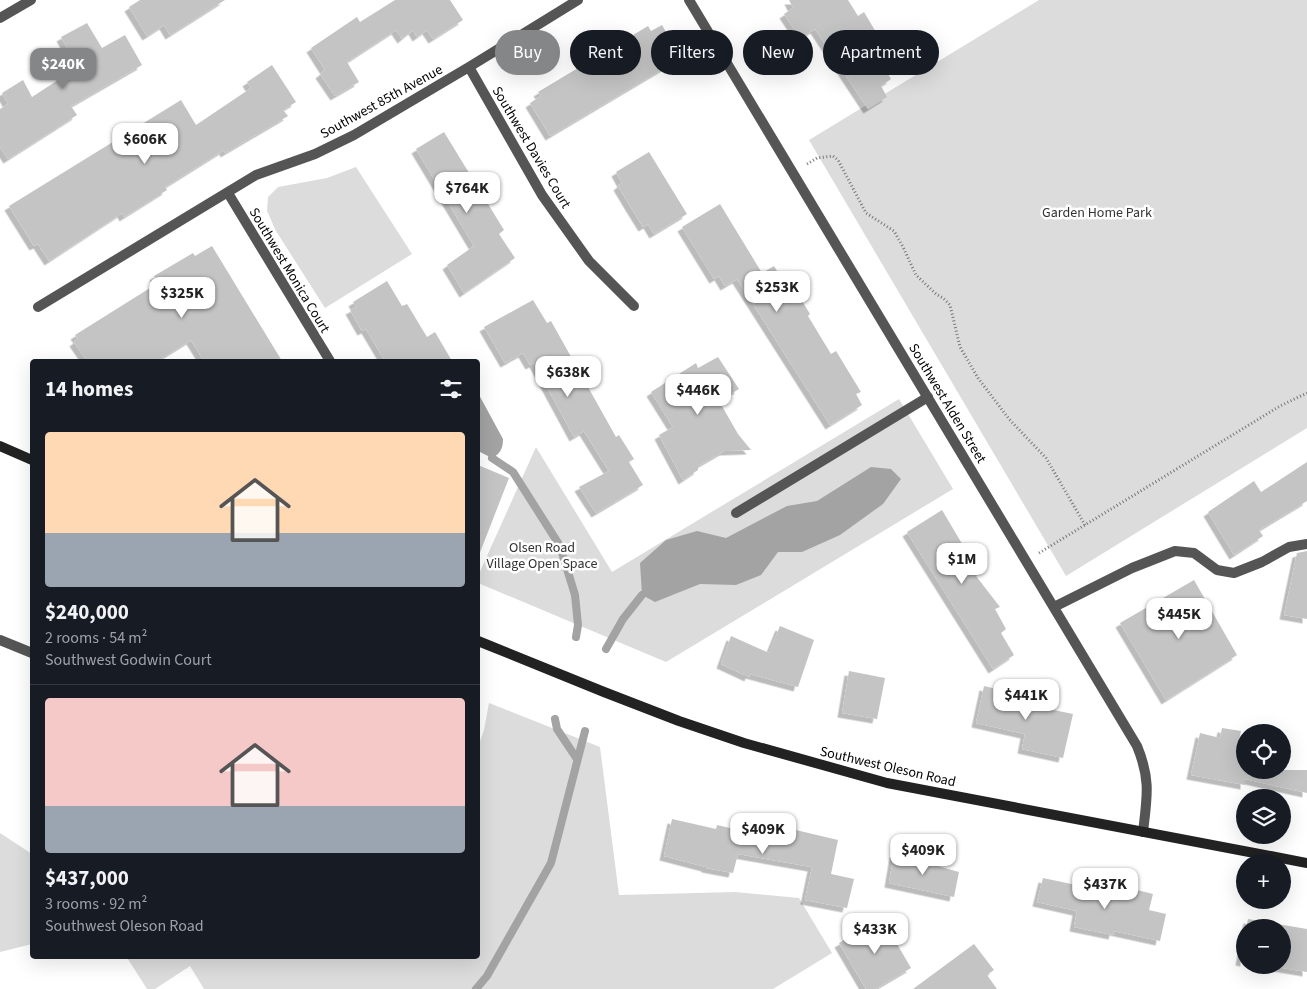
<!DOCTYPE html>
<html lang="en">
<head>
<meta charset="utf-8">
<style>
	body { margin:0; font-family:"Source Sans 3",sans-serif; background:#242831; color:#f1f3f6; height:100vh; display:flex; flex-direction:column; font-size:19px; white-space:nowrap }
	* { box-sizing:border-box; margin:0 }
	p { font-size:16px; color:#9ea1a6 }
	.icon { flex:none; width:28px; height:28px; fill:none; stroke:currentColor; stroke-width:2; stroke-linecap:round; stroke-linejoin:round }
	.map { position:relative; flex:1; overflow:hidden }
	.panel { position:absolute; left:30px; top:359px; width:450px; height:600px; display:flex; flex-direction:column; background:#171b24; border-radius:5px; box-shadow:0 5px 20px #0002 }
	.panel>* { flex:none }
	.guide { position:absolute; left:495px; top:30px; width:475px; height:45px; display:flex; gap:10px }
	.buttons { position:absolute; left:1236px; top:724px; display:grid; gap:10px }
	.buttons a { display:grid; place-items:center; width:55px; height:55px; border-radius:50%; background:#171b24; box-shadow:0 5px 20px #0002; font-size:25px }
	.price { position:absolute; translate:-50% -42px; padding:0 11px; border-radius:10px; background:#fff; color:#222; font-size:16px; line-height:32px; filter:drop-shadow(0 1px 2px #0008) }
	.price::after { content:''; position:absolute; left:50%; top:30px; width:15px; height:11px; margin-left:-8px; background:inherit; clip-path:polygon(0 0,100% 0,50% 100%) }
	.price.selected { background:#858687; color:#fff }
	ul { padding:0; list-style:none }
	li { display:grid; align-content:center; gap:10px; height:265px; padding:0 15px }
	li+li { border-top:1px solid #363941 }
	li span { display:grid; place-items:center; height:155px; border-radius:5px; color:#555 }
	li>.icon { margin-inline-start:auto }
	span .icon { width:90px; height:90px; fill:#fffc; stroke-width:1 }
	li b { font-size:21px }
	h2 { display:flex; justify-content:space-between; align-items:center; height:60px; padding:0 15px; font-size:21px }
	.chip { padding:0 18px; border-radius:22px; background:#171b24; box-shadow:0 5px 20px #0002; font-size:18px; line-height:45px }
	.chip.selected { background:#858687; color:#fff }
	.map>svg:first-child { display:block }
	.green { fill:#dcdcdc }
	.water { fill:#a3a3a3 }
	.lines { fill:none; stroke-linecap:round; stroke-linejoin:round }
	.stream { stroke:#a3a3a3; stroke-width:8 }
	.building { fill:#c4c4c4; filter:url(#shadow) }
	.path { stroke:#777; stroke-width:3; stroke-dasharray:1 2.5; stroke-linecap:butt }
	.service { stroke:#555; stroke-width:10 }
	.minor { stroke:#555; stroke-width:10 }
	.secondary { stroke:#222; stroke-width:10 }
	.labels { text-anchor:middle; stroke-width:5; stroke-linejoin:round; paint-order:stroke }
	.street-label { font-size:14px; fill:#000; stroke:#fff }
	.park-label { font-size:14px; fill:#333; stroke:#fff }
</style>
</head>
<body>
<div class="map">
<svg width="1307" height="989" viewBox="0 0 1307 989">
	<defs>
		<filter id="shadow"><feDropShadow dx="-4.5" dy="4.5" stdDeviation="0" flood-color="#0004"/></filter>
	</defs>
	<rect width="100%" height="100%" fill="#fff"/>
	<path class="green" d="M1039,0H1307V428L1066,576L809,140Z
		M356,167L412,254L325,308L276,231L267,211L268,197L278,187L327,178Z
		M899,399L953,489L666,662L478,583V576L536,447L612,572Z
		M489,703L600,747L619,895L735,892L799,898L832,953L773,989H204L190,966L155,989H147L126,956H478V747L484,730Z
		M0,833L32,854V944L0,952Z"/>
	<path class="water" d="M478,393L503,439C503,449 500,454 492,458L478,451Z
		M871,467L891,469L901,479L883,504L840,535L802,552H778L761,575L736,585L700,584L655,602L642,595L640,563L666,540L697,531L726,538L787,506L817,501Z"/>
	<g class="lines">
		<path class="stream" d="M492,458L513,472L560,546L575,595L578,625L576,637
			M606,649L623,619L642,595
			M555,719L557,729L577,759
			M476,989L487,976L551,863L585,731"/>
	</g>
	<path class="building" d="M140,0H225L170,35L164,25L147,36L129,7Z
		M395,0H450L463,20L433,39L427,30L417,37L413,30L402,39L396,30L347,62L359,82L335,96L320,74L325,70L311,48L357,17L360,22Z
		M789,0H848L858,16L864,12L886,49L876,55L891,79L881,86L887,97L868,109L815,29L800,38L784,14L793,8Z
		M87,23L102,48L125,35L142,65L71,106L77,115L8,159L0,147V109L8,104L2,93L23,80L32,97L78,67L61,37Z
		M662,25L681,58L550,136L530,103L541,96L538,92L648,26L651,31Z
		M272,65L296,102L283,110L288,116L225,153L224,150L165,187L167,190L124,217L122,213L49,261L38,244L34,246L9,206L181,100L196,125L251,88L247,82Z
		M444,132L504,230L499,234L515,258L464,293L447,265L474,246L416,149Z
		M649,152L687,214L654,234L648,224L643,227L630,206L618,186L622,183L616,172Z
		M720,204L762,273L774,266L780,276L785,273L810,314L808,316L831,354L836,351L861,392L856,394L862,405L830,425L737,279L725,286L719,276L714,279L682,227Z
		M212,246L282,361H204L191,340L157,361H87L74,342L78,339L75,335L158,283L154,276L193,253L195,256Z
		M387,281L402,306L407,304L427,337L435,332L452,361H385L366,329L362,331L350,310L356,307L353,302Z
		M533,300L547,323L551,321L616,437L619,435L634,459L629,462L643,485L596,513L579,487L609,471L584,431L574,437L534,363L530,365L523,353L505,363L484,327Z
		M718,357L739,389L719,401L738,434L751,450L724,451L698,466V470L683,480L659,435L673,427L651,392L696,363L698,368Z
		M1307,462V501L1259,530L1263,536L1234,555L1208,512L1254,481L1261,492Z
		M478,465L509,478L479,555L478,554Z
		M942,510L980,574L976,576L1000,607L995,609L1006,629L1001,633L1014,655L993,669L907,532Z
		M1307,551V619L1284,615L1297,553Z
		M1194,580L1237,655L1166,700L1120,623Z
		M780,626L814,640L798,687L750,674L749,677L721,664L731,636L769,653Z
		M849,671L885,678L877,719L842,713Z
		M984,686L1026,696L1025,704L1073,714L1063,758L1022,749L1025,734L976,723Z
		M1222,728L1241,731L1239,741L1245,742V770H1307V793L1245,779V785L1191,775L1200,733L1220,738Z
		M672,819L716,829L717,825L776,839L779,826L838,840L831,874L854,879L847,908L805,900L812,867L738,854L733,873L706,868V867L664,856Z
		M894,853L924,859L923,862L959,872L954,897L889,883Z
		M1043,878L1095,889V893L1131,898L1133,889L1153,894L1149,910L1166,914L1160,941L1114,931L1113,935L1074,927L1077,911L1037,902Z
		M882,918L911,968L875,989H866L839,943Z
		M1248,919L1307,929V972L1265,965H1282V928H1246Z
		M1245,934V962L1240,961Z
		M974,944L994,970L987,975L997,989H913Z"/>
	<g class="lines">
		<path class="path" d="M807,164L817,158L833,156L838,160L866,213L894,231L903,247L916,275L936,294L943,298L950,305L960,347L978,378L1009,419L1046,458L1085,525
			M1039,553L1280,406L1307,393"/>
		<path class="service" d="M736,513L928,397
			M0,640L32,653"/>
		<path class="minor" d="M689,0L1137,746C1151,780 1147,797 1143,832
			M0,18L31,0
			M469,67L542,195L589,261L634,306
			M228,193L330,361
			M38,307L256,175L315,154L354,135L469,67L578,0
			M1054,607L1132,568L1175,551L1194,553L1217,570L1234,573L1262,562L1289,547L1307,544"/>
		<path class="secondary" d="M0,446L32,460
			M478,641L604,692L679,721L744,743L887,783L1307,863"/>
	</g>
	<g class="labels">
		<g class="street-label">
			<text transform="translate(381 101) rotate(-29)" y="5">Southwest 85th Avenue</text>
			<text transform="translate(532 147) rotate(59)" y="5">Southwest Davies Court</text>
			<text transform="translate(290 270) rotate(59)" y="5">Southwest Monica Court</text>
			<text transform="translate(948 403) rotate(59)" y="5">Southwest Alden Street</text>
			<text transform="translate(888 766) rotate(13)" y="5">Southwest Oleson Road</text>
		</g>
		<g class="park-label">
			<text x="1097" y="217">Garden Home Park</text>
			<text x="542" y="552">Olsen Road<tspan x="542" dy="16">Village Open Space</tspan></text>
		</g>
	</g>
</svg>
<div class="buttons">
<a><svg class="icon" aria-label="locate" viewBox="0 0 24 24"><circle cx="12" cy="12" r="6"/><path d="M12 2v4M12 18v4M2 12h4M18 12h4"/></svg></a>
<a><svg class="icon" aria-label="layers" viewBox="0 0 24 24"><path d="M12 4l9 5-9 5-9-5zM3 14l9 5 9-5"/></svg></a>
<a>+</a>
<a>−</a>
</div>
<b class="price selected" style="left:63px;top:90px">$240K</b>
<b class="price" style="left:145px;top:165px">$606K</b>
<b class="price" style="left:467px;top:214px">$764K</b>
<b class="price" style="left:777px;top:313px">$253K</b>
<b class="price" style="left:182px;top:319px">$325K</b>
<b class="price" style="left:568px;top:398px">$638K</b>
<b class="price" style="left:698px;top:416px">$446K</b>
<b class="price" style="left:962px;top:585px">$1M</b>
<b class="price" style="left:1179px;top:640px">$445K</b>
<b class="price" style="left:1026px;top:721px">$441K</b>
<b class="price" style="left:763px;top:855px">$409K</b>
<b class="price" style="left:923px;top:876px">$409K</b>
<b class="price" style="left:1105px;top:910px">$437K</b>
<b class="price" style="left:875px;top:955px">$433K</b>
<div class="guide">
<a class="chip selected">Buy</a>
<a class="chip">Rent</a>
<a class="chip">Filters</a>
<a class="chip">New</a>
<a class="chip">Apartment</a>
</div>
<section class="panel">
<h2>14 homes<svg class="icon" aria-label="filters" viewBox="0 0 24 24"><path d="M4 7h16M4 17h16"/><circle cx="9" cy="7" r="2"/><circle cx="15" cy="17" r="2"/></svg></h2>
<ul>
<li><span style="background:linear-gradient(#ffd9b3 65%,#9aa5b1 0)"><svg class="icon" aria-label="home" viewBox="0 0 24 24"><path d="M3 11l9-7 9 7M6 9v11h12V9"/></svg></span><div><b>$240,000</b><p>2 rooms · 54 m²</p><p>Southwest Godwin Court</p></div></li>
<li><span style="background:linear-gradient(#f6c9c9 70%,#9aa5b1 0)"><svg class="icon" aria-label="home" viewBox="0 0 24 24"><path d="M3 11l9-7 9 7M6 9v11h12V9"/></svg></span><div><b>$437,000</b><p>3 rooms · 92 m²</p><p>Southwest Oleson Road</p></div></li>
</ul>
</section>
</div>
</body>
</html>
